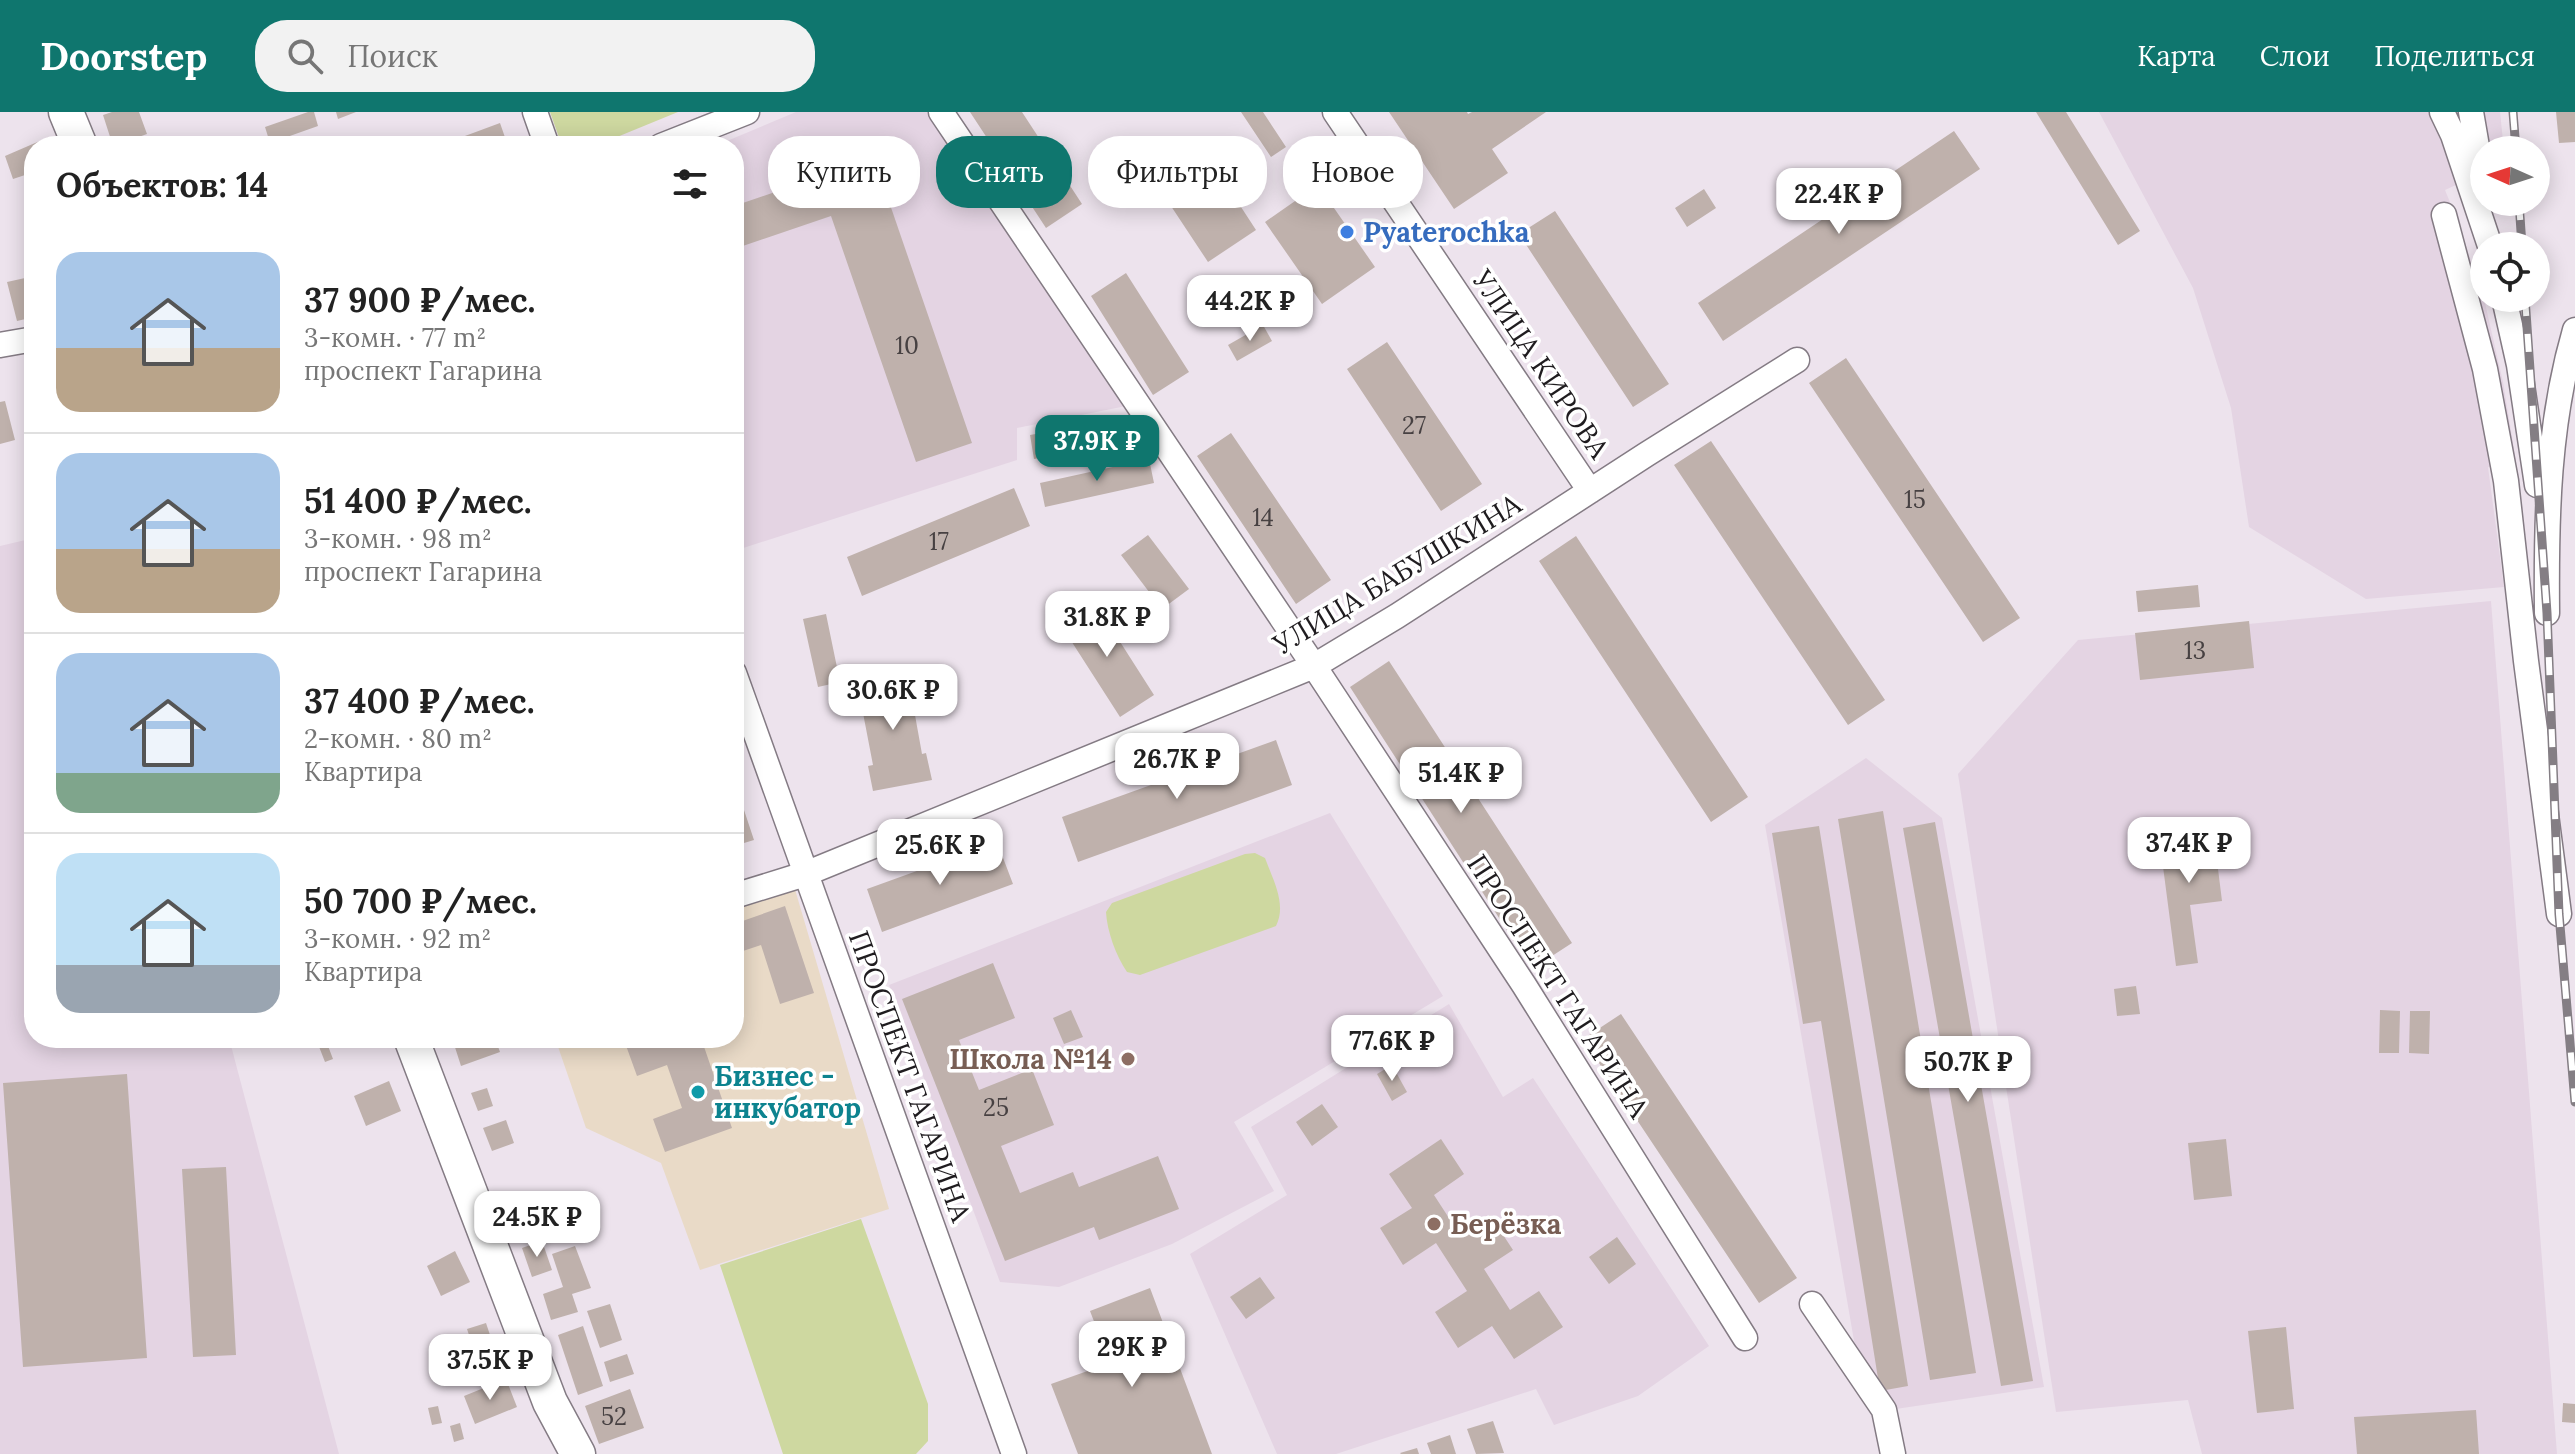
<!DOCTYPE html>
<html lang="ru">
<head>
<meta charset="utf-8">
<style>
	body { margin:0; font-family:Lora,serif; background:#f2f2f2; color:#222; height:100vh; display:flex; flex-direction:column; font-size:30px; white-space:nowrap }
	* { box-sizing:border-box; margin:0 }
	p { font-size:26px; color:#767676 }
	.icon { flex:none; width:44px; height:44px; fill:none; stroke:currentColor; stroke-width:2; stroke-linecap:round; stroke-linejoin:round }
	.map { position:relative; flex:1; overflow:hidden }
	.details { position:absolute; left:24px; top:24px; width:720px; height:912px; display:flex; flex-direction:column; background:#fff; border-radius:32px; box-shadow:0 4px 20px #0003 }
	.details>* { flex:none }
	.hud { position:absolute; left:768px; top:24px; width:760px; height:72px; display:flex; gap:16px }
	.needle { width:52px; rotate:273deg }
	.controls { position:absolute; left:2470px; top:24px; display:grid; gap:16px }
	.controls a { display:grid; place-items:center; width:80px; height:80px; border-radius:50%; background:#fff; box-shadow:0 4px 20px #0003; font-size:40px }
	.price { position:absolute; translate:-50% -68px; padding:0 18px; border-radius:16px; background:#fff; color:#222; font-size:26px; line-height:52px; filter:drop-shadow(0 2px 4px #0008) }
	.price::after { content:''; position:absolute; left:50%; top:48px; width:24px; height:18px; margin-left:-12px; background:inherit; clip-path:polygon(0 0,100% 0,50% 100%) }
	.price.selected { background:#0f766e; color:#fff }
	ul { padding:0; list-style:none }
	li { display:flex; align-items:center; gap:24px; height:200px; padding:0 32px }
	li+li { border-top:2px solid #e0e0e0 }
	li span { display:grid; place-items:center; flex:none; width:224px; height:160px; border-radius:24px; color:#555 }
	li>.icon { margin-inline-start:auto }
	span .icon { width:96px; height:96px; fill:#fffc; stroke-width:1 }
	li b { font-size:34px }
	h2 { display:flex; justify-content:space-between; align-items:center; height:96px; padding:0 32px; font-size:34px }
	.tag { padding:0 28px; border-radius:32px; background:#fff; box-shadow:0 4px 20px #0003; font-size:28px; line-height:72px }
	.tag.selected { background:#0f766e; color:#fff }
	header { display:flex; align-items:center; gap:48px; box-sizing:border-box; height:112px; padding:0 40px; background:#0f766e; color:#fff }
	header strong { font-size:38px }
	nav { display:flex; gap:44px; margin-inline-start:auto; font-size:28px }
	.search { width:560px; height:72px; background:#f2f2f2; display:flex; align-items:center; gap:20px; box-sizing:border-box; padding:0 28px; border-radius:32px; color:#767676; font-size:30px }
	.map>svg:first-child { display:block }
	.commercial { fill:#e9dac7 }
	.built { fill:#e4d4e3 }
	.green { fill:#ced8a0 }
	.building { fill:#bfb1ac }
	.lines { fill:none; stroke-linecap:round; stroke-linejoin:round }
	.street-casing { stroke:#847b84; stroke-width:27 }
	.secondary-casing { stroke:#847b84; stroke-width:37 }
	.street { stroke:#fff; stroke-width:24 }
	.secondary { stroke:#fff; stroke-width:34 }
	.rail-casing { stroke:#847e84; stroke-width:9 }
	.rail { stroke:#fff; stroke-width:6; stroke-dasharray:18; stroke-linecap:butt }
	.shop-dot { fill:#3f7fe0; stroke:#fff; stroke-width:3 }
	.education-dot { fill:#8d6e63; stroke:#fff; stroke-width:3 }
	.culture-dot { fill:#0f9aa8; stroke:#fff; stroke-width:3 }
	.labels { text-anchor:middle; stroke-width:7; stroke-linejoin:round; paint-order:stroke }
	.number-label { font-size:24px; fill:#474142 }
	.shop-label { font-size:28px; font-weight:bold; fill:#366cbe; stroke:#fff; text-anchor:start }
	.street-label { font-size:28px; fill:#1f1c1f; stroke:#fff }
	.education-label { font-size:28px; font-weight:bold; fill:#785e54; stroke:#fff; text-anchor:end }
	.culture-label { font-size:28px; font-weight:bold; fill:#0d838f; stroke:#fff; text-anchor:start }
</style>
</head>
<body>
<header>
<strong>Doorstep</strong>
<div class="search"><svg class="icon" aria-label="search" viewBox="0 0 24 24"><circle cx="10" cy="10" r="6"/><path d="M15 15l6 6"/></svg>Поиск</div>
<nav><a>Карта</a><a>Слои</a><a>Поделиться</a></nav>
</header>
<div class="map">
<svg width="2575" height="1342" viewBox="0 0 2575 1342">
	<rect width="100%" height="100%" fill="#ede3ed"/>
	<path class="commercial" d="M794,774L889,1097L700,1158L661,1051L586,1016L555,926H734V794Z"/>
	<path class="built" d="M796,0H927L1126,294L1017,316V348L734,439V34H715Z
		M2099,0H2500L2504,38H2484L2469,67L2445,78L2458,110L2485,191L2503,270L2516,349L2488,355L2504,475L2366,487L2249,415L2231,296L2193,176Z
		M34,426V926H229L339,1342H0V434Z
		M2491,489L2557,1342H2202L2188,1288L2056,1300L1958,662L2078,528Z
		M1866,646L1942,706L2044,1275L1889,1298L1857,1246L1765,713Z
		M1330,701L1443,884L1234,1010L1274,1079L1172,1132L1059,1175L1000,1170L889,873Z
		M1449,892L1503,985L1533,966L1709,1234L1638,1284L1554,1313L1536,1277L1336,1342H1277L1190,1142L1287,1083L1251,1015Z"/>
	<path class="green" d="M550,0H678L595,34H562Z
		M1255,741L1265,746C1273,768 1287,792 1276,814L1140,863L1127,860C1116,844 1107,819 1106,800L1112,791L1245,742Z
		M861,1107L928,1292V1329L916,1342H783L720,1153Z"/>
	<path class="building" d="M112,0H139L147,22L113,34L103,3Z
		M308,0H314L318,14L270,31L265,15Z
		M336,0H356L338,7Z
		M970,0H1022L1082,92L1046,116Z
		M1241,0H1263L1286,35L1271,45Z
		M1389,0H1467L1468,2L1472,0H1546L1492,37L1508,61L1454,97Z
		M2036,0H2066L2140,119L2118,133Z
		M2556,0H2575V30L2559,31Z
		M500,11L508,34H438Z
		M1954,19L1980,57L1723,229L1698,191Z
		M49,25L52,34H34V68L31,61L13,67L5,44Z
		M874,46L972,331L916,350L831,104L734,137V94Z
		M1193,66L1208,89L1228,75L1256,118L1208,150L1165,85Z
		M1318,73L1375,155L1322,192L1265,110Z
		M1704,77L1716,96L1687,115L1675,96Z
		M1555,99L1669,272L1633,295L1519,122Z
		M1126,161L1189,260L1153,283L1091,184Z
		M34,164V205L17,209L7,170Z
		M1263,213L1272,229L1237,249L1228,233Z
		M1387,230L1482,372L1441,399L1347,257Z
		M1846,246L2020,506L1983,530L1809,271Z
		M5,289L15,328L0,332V290Z
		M1131,305L1136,329L1034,347L1030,323Z
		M1231,321L1331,468L1296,492L1197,344Z
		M1711,329L1885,588L1848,613L1674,353Z
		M1149,347L1154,371L1045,395L1040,371Z
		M1014,376L1030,414L862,484L847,445Z
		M1148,423L1189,477L1162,497L1121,443Z
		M1576,424L1748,685L1711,710L1539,449Z
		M2198,473L2200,495L2138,500L2136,479Z
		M1094,489L1154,583L1120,605L1059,510Z
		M826,502L840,570L818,575L803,507Z
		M2249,509L2254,556L2140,568L2135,521Z
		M1389,549L1572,831L1532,857L1350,575Z
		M913,562L919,591L913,592L922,642L926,641L932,668L873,679L868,654L873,653L863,601L858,602L853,573Z
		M1276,628L1292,673L1078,750L1062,705Z
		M740,686L754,728L734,734V688Z
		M1883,699L1976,1261L1930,1268L1838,707Z
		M1935,710L2033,1269L2001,1274L1903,716Z
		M1819,714L1908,1274L1880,1279L1821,909L1803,912L1772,721Z
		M2213,717L2222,789L2190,793L2198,851L2176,854L2159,724Z
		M997,730L1013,772L882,820L867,777Z
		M785,794L814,881L780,892L761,833L740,840L734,821V812Z
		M993,851L1015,906L959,928L979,978L1032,957L1054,1013L1001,1034L1020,1081L1073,1060L1079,1075L1158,1044L1179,1097L1099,1128L1094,1115L1005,1149L902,887Z
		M2136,874L2140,902L2117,904L2114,877Z
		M1071,898L1083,925L1064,932L1053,906Z
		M2380,898L2400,899L2399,941H2379Z
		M2410,899H2430L2429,942L2409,941Z
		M1621,902L1797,1166L1759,1191L1583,927Z
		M319,926H325L333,947L325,950L316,927Z
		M452,926H495L500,940L461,954Z
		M629,926H701L732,1016L665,1040L653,1007L682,996L667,953L637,964L624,928Z
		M1392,953L1407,980L1392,989L1377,962Z
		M127,962L147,1246L23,1255L3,971Z
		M389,969L401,999L366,1014L354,984Z
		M487,976L493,994L478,999L471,981Z
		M1322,992L1338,1015L1312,1034L1296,1010Z
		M506,1008L514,1031L492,1039L483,1016Z
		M1441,1027L1464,1062L1434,1083L1460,1123L1490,1103L1513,1138L1484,1157L1510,1198L1539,1179L1563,1215L1514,1247L1492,1214L1458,1236L1435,1200L1467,1179L1436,1131L1403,1153L1380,1116L1412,1096L1389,1062Z
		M2226,1027L2232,1084L2194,1088L2188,1031Z
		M226,1055L236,1243L193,1245L182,1057Z
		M574,1096L582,1119L570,1122L563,1100Z
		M544,1106L548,1117L520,1127L516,1116Z
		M1617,1125L1636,1152L1609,1172L1589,1145Z
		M542,1129L552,1158L532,1165L522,1136Z
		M575,1134L591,1176L572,1182L578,1200L551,1208L543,1182L563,1175L552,1142Z
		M455,1139L470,1170L441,1184L427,1154Z
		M1260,1165L1275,1186L1246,1207L1230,1185Z
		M1150,1176L1212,1342H1078L1051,1272L1110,1251L1090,1199Z
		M610,1192L622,1228L600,1236L587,1199Z
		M486,1211L491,1226L472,1232L467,1217Z
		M583,1214L603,1274L578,1283L558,1223Z
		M2286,1215L2294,1297L2257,1301L2248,1219Z
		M627,1242L634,1262L610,1270L604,1250Z
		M506,1267L517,1295L475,1312L464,1284Z
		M630,1277L644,1316L599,1332L585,1294Z
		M2563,1291L2575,1292V1311L2562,1310Z
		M438,1294L442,1311L432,1313L428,1296Z
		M2476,1298L2479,1342H2357L2354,1305Z
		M1493,1309L1504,1341L1476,1342L1467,1317Z
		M460,1311L464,1327L454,1330L450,1314Z
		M1450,1323L1456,1342H1431L1427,1331Z
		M1417,1336L1419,1342H1401L1400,1341Z"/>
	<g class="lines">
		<defs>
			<path id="street" d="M535,0L547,34
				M941,0L1314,554L1524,873L1745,1226
				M1335,0L1590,379
				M2442,0L2453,23L2490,134
				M2471,0L2484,75
				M661,34L747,0
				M2444,103L2485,257L2506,369L2526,549L2559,802
				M2504,186L2519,253L2537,373
				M0,233L34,227
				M2547,501C2546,404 2548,311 2575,218
				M734,561L1014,1342
				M734,784L805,762L1314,554L1397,504L1647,342L1797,248
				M1812,1192L1884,1298L1893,1342"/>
			<path id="secondary" d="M66,0L80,34
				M411,926L550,1290L578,1342"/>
		</defs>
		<use href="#street" class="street-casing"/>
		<use href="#secondary" class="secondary-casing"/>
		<use href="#street" class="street"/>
		<use href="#secondary" class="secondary"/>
		<defs>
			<path id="rail" d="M2513,0L2516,38
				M2519,90L2522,134
				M2525,186L2547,501L2559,802L2575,990"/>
		</defs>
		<use href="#rail" class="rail-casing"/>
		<use href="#rail" class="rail"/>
	</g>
	<circle class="shop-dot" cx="1347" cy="120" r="8"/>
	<g class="education-dot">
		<circle cx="1128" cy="947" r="8"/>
		<circle cx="1434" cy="1112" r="8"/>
	</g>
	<circle class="culture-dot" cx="698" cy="980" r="8"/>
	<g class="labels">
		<g class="number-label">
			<text x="907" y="242">10</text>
			<text x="1414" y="322">27</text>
			<text x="1915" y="396">15</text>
			<text x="1263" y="414">14</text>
			<text x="939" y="438">17</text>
			<text x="2195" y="547">13</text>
			<text x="996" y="1004">25</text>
			<text x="614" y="1313">52</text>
		</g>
		<g class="shop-label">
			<text x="1363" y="130">Pyaterochka</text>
		</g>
		<g class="street-label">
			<text transform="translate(1541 252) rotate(56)" y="10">УЛИЦА КИРОВА</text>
			<text transform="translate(1397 462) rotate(-31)" y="10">УЛИЦА БАБУШКИНА</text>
			<text transform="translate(1558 874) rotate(57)" y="10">ПРОСПЕКТ ГАГАРИНА</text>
			<text transform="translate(910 964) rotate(70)" y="10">ПРОСПЕКТ ГАГАРИНА</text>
		</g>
		<g class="education-label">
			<text x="1112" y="957">Школа №14</text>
			<text x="1450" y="1122" text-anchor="start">Берёзка</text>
		</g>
		<g class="culture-label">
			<text x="714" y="974">Бизнес -<tspan x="714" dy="32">инкубатор</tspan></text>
		</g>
	</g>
</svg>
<div class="controls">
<a><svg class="needle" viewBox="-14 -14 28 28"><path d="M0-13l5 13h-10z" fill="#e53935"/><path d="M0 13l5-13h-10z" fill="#767676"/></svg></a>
<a><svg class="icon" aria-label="locate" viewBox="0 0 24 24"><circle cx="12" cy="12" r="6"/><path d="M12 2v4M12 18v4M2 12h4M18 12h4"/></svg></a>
</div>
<b class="price" style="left:1839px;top:124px">22.4K ₽</b>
<b class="price" style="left:1250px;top:231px">44.2K ₽</b>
<b class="price selected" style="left:1097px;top:371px">37.9K ₽</b>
<b class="price" style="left:1107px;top:547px">31.8K ₽</b>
<b class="price" style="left:893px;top:620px">30.6K ₽</b>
<b class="price" style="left:1177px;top:689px">26.7K ₽</b>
<b class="price" style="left:1461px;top:703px">51.4K ₽</b>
<b class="price" style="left:2189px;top:773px">37.4K ₽</b>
<b class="price" style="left:940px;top:775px">25.6K ₽</b>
<b class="price" style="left:1392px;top:971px">77.6K ₽</b>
<b class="price" style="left:1968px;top:992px">50.7K ₽</b>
<b class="price" style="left:537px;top:1147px">24.5K ₽</b>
<b class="price" style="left:1132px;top:1277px">29K ₽</b>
<b class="price" style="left:490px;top:1290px">37.5K ₽</b>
<div class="hud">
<a class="tag">Купить</a>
<a class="tag selected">Снять</a>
<a class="tag">Фильтры</a>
<a class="tag">Новое</a>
</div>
<section class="details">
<h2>Объектов: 14<svg class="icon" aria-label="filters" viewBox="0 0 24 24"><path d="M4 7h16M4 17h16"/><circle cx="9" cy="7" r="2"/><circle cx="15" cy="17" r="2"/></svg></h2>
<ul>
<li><span style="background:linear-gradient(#a9c7e8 60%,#b9a48a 0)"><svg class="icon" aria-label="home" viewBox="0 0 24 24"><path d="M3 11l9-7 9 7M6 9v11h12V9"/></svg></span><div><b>37 900 ₽/мес.</b><p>3-комн. · 77 m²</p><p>проспект Гагарина</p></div></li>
<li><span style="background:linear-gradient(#a9c7e8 60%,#b9a48a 0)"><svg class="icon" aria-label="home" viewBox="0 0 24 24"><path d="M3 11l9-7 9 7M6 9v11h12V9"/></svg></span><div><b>51 400 ₽/мес.</b><p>3-комн. · 98 m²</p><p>проспект Гагарина</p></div></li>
<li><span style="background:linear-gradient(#a9c7e8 75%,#7fa58c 0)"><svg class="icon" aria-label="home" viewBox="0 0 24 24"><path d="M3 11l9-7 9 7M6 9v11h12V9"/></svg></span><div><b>37 400 ₽/мес.</b><p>2-комн. · 80 m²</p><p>Квартира</p></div></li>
<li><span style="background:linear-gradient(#bfe0f5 70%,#9aa5b1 0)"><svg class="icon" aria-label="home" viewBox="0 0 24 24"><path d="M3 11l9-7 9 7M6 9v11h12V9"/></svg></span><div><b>50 700 ₽/мес.</b><p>3-комн. · 92 m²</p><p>Квартира</p></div></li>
</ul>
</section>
</div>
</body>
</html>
